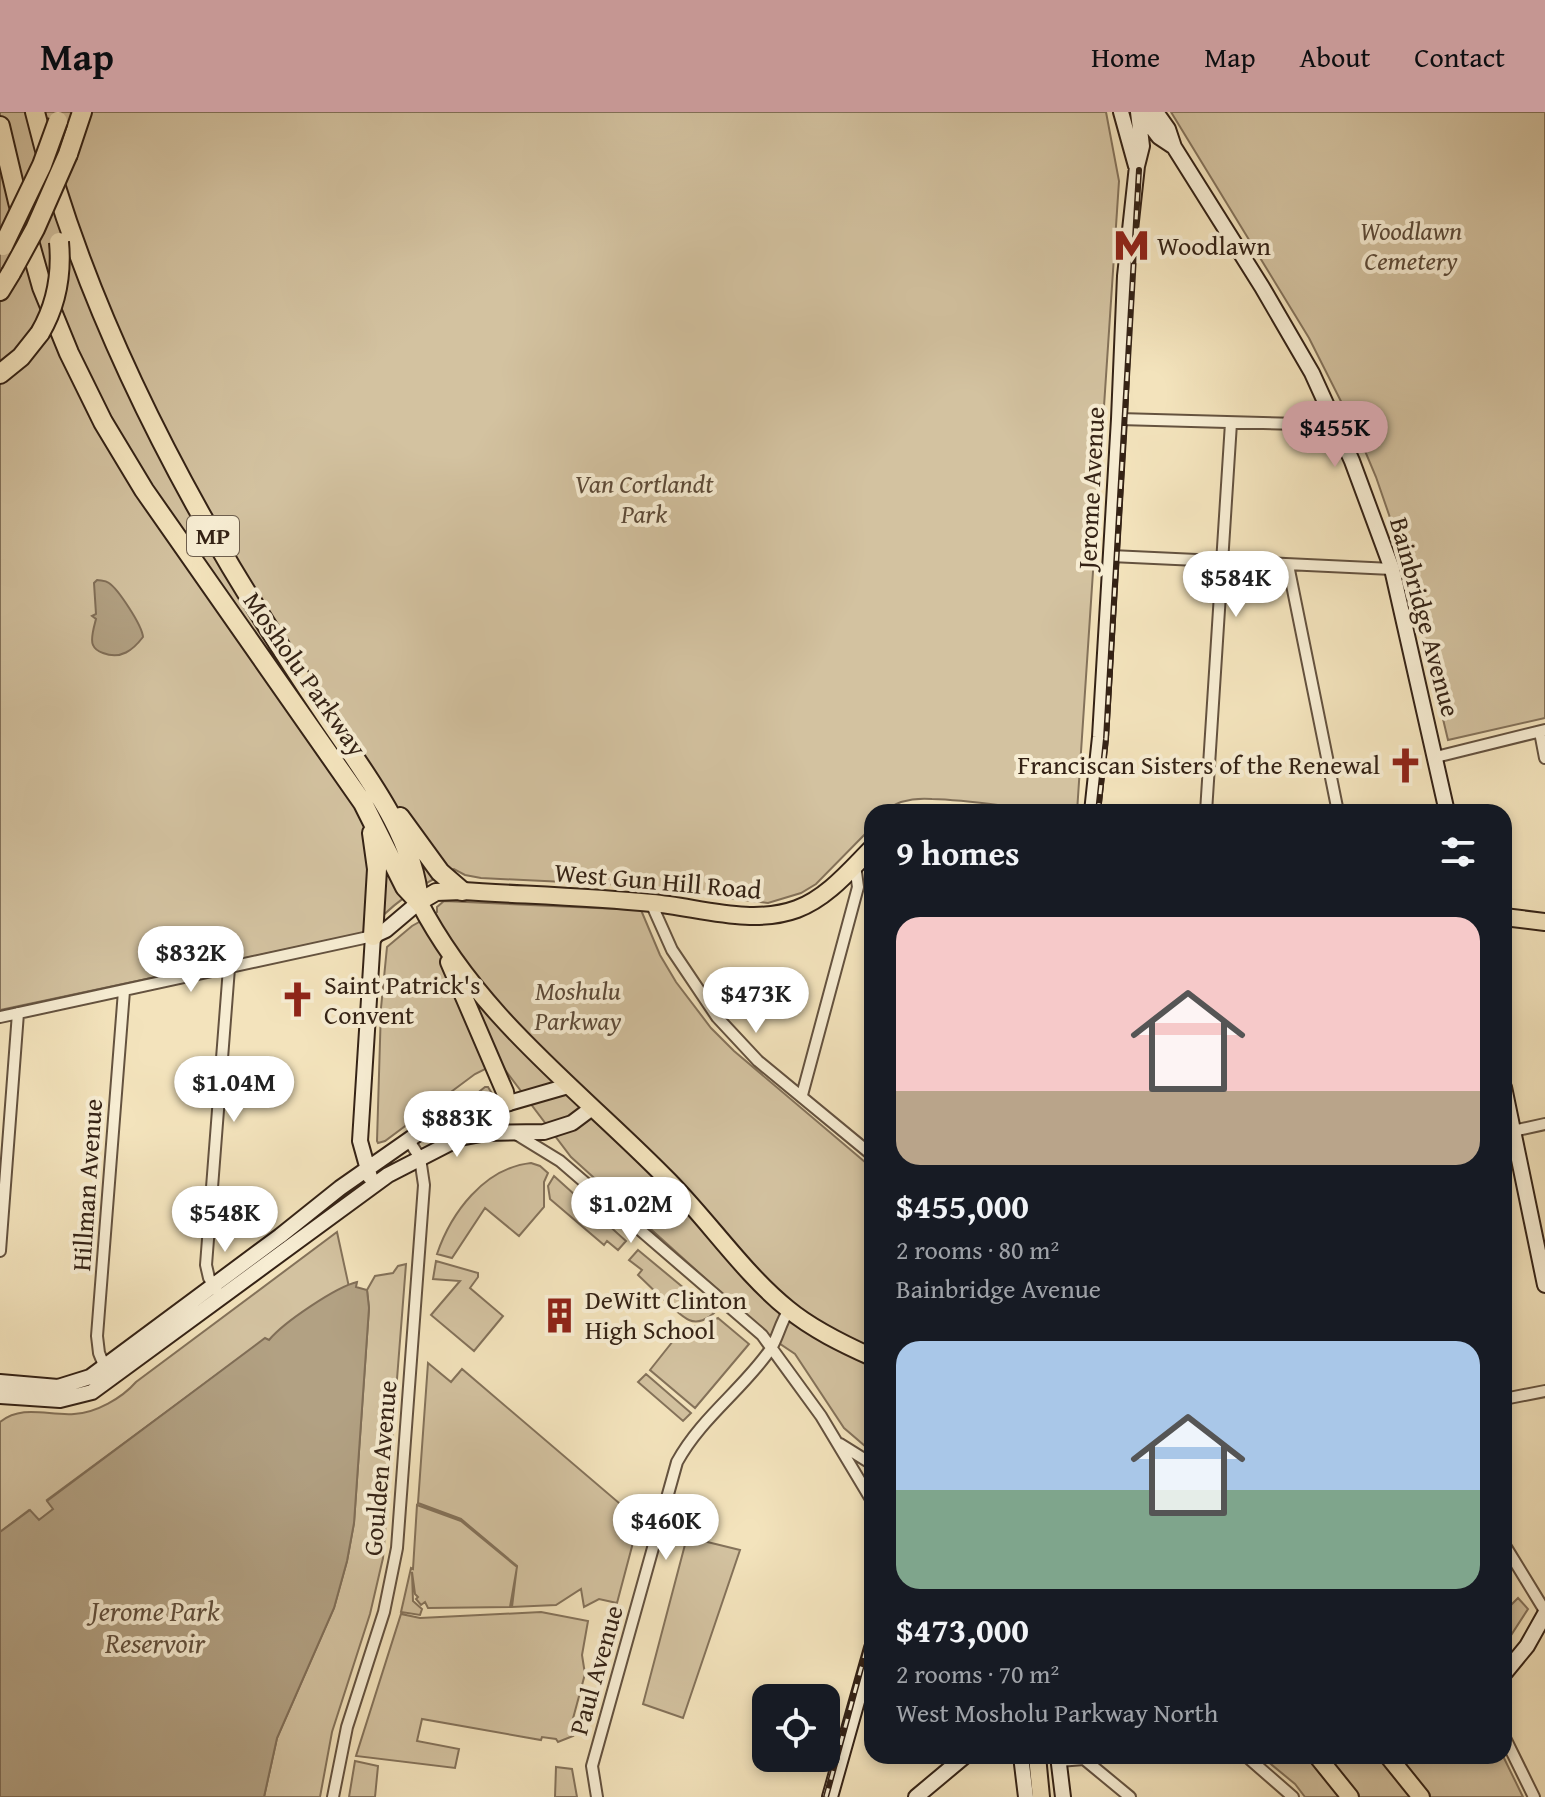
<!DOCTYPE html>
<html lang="en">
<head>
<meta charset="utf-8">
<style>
	body { margin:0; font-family:"Gentium Book Plus",serif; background:#20242c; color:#f1f3f6; height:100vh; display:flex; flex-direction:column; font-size:30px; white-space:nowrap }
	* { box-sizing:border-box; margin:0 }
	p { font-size:26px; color:#9ea1a6 }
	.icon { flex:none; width:44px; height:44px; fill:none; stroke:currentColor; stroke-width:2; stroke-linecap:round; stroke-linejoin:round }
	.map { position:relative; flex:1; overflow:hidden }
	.side { position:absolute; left:864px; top:692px; width:648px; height:960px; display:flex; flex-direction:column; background:#171b24; border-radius:24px; box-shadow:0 4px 12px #0003 }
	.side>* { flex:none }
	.tools { position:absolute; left:752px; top:1572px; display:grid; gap:16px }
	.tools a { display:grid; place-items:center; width:88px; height:88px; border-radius:16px; background:#171b24; box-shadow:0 4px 12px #0003; font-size:40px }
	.price { position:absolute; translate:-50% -68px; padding:0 18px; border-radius:28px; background:#fff; color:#222; font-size:26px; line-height:52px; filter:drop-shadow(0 2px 4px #0008) }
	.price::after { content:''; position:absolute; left:50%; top:48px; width:24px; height:18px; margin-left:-12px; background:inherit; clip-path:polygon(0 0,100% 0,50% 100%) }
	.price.selected { background:#c59692; color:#111 }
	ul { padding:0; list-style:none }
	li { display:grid; align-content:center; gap:16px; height:424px; padding:0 32px }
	li span { display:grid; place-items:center; height:248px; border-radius:24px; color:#555 }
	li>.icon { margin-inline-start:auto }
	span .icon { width:144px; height:144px; fill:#fffc; stroke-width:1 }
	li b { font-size:34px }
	h2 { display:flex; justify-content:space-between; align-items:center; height:96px; padding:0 32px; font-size:34px }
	header { display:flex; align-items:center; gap:48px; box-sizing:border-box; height:112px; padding:0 40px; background:#c59692; color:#111 }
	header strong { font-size:38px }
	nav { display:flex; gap:44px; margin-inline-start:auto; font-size:28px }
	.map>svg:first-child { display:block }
	.green { fill:#d3c2a0; stroke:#84725a; stroke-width:2 }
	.water { fill:#b2a183; stroke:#806e57; stroke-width:2 }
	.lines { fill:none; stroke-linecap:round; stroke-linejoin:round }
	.street-casing { stroke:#64523f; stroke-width:14 }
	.secondary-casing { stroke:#342215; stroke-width:18 }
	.primary-casing { stroke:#342215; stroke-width:20 }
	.highway-casing { stroke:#342215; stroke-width:22 }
	.street { stroke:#f7edd3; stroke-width:10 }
	.secondary { stroke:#f7edd3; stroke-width:14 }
	.primary { stroke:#f3e3bc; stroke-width:16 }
	.highway { stroke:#f3e3bc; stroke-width:18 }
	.rail-casing { stroke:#342215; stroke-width:6 }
	.rail { stroke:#f7edd3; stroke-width:3; stroke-dasharray:9; stroke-linecap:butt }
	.highway-bridge-casing { stroke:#342215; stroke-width:22; stroke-linecap:butt }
	.highway-bridge { stroke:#f3e3bc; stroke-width:18 }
	.labels { text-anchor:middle; stroke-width:8; stroke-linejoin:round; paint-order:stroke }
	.shield { fill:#f7edd3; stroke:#6e5f4e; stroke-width:2 }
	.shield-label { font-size:24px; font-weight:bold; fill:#342215 }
	.park-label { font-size:26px; font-style:italic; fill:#5c4a38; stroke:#f7edd3 }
	.poi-label { font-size:26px; fill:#342215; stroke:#f7edd3; text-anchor:start }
	.street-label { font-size:26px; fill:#342215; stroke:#f7edd3 }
	.water-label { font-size:28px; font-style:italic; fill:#604e3c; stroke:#f7edd3 }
</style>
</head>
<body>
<header>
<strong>Map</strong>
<nav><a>Home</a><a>Map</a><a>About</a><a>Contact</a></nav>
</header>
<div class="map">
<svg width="1545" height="1685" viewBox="0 0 1545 1685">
	<rect width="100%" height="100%" fill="#f3e3bc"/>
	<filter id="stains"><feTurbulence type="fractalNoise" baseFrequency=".0025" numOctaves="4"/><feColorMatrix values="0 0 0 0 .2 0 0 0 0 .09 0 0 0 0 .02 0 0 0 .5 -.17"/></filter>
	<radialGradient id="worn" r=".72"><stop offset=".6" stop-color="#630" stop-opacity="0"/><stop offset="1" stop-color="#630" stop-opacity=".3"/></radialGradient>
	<path class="green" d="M0,0H1106L1119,69L1077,700C1028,700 981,688 932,687C921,686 911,687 901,690C888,695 887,700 872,700V715L816,772L801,781L768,791L627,773L481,766L465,763L454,757C421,772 391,791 368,820L0,898Z
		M1171,0H1545V606L1448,628L1407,455L1376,365L1360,327L1309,226Z
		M444,789L641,798L660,843L676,870L711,916L734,939L872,1056V1340L844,1316L795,1242L761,1219L729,1192L727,1186L571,1045L499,950L475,962L385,1029L378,1031L377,1029L381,896L387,835L412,814L437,800V795Z
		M485,975H488L494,985L493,989L465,991Z
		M531,1051L540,1054L548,1061L544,1070V1095L519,1124L485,1096L452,1146L437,1142C451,1101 484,1056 531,1051Z
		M554,1064L626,1129L618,1138L607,1129L604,1133L550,1087L548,1074Z
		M337,1120L349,1175L341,1178L269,1228L265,1227L47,1388L54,1397L39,1408L29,1398L0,1420V1310C23,1292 48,1304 74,1302C96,1301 122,1286 136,1270Z
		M638,1138L714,1201C708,1207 698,1212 689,1208C677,1203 649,1173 638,1163L642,1158L629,1148Z
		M436,1149L478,1161V1165L470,1176L503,1204L474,1239L431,1203L460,1169L433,1167Z
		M406,1152L383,1446L370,1502L332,1620L320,1685H264L277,1626L334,1496L347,1449L354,1411L369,1196L367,1178L375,1164L393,1161L398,1154Z
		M718,1206L749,1232L695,1296L650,1258L685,1214H703Z
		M428,1251L451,1270L462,1257L639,1408L617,1491L599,1487L584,1495L581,1477L556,1493L512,1495L517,1454L461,1407L418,1391Z
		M646,1262L691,1301L683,1309L638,1270Z
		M417,1393L461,1409L517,1455L510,1495L428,1496L425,1490L421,1493L416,1487L418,1485L415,1482L412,1460L413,1489L422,1497L420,1503L401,1500L411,1456L413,1457Z
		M687,1425L740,1438L683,1606L643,1592Z
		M1518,1486L1528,1497L1504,1534V1500Z
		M541,1500L588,1509L582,1543L585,1562L571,1614L575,1616L571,1621L573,1624L558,1630L556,1627L542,1625L541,1628L422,1607L417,1629L459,1637L455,1656L356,1644L401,1502L420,1506Z
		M1261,1644H1503L1523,1685H1305L1295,1672Z
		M355,1649L378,1654L375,1685H349Z
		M556,1655L572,1657L577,1685H555Z"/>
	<path class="water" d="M97,468C102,469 105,468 109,471C118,477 142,513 143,525C133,538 121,548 103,541C100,540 95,538 93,533C90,527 94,515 96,507L92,504L96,502L94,471Z
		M357,1170L356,1175L367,1178L369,1196L354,1411L347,1449L334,1496L277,1626L264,1685H0V1420L30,1398L39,1408L53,1397L47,1389L265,1226L269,1228C284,1210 336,1175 357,1170Z"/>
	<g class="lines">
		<defs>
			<path id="street" d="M1119,307L1337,313
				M1111,444L1392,457
				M1288,453L1338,700
				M1540,620L1545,646
				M1436,645L1545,618
				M1206,700L1231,311
				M651,791L672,838L717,905L758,949L872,1043
				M0,905L373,824
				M802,983L858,775L855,753
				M1504,1021L1545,1012
				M516,1022L560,1049L762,1223L821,1304L872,1389
				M0,1139L18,901
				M217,1179L209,1166L206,1153L229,856
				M106,1258L99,1241L97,1224L124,879
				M1504,1287L1545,1279
				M840,1332L872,1352
				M1504,1432L1545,1499
				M1504,1624L1534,1685
				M1246,1644L1293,1685
				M1059,1649L1084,1647L1130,1685
				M333,1685L347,1615L384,1500L397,1436L424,1073L420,1046L408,1027
				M597,1685L592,1654L677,1350C701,1306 742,1278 770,1238C778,1226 780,1211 789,1198"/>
			<path id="secondary" d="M1121,0L1136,54
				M1140,0L1159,25L1174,35
				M1156,0L1168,17L1174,35L1262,175L1312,261L1352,349L1392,457L1447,700
				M1092,700L1100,625L1119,307L1125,164L1137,54L1142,34L1138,0
				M1504,975L1545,1173
				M370,1065L360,1029L373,824L386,818L419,790
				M0,1270L58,1275L90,1265L280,1124L340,1076L423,1018L443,1010L568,974
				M0,1284L60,1288L92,1280L388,1063L460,1026L486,1021L544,1020L572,1011L592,996
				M1504,1562L1527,1534L1545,1502
				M1021,1644L1026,1685
				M1058,1644L1063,1685
				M830,1685L872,1536
				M916,1685L965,1644"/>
			<path id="primary" d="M872,736C850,758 827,786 797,797C751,814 698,795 652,791C589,785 525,783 462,779L436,780L419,790C479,905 576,975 664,1064C706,1105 743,1161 788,1197C812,1217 843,1232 872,1245
				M1504,805L1545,810
				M449,850L505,980L507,991
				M1037,1644L1041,1685
				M1317,1644L1350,1685
				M1388,1644L1421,1685"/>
			<path id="highway" d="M35,0C74,160 147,313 231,455C260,503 290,551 322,598C360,656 413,718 419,790
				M0,14L18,90L42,175L69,241L103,310L144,378L363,691L405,775L419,790
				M68,42L82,0
				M0,179L11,161
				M0,262L21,245L40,221
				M400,705L440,760L462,779
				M372,721L377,757L373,824"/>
		</defs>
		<use href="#street" class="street-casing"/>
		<use href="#secondary" class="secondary-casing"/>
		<use href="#primary" class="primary-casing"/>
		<use href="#highway" class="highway-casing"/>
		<use href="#street" class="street"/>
		<use href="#secondary" class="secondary"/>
		<use href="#primary" class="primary"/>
		<use href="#highway" class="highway"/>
		<defs>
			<path id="rail" d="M1098,700L1106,627L1139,58
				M826,1685L872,1516"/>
		</defs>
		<use href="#rail" class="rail-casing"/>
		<use href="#rail" class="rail"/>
		<defs>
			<path id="highway-bridge" d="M3,134L42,53L58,9
				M11,161L35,117L68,42
				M40,221C57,192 62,163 59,130"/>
		</defs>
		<use href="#highway-bridge" class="highway-bridge-casing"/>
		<use href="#highway-bridge" class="highway-bridge"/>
	</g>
	<defs>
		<symbol id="metro-bare" viewBox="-9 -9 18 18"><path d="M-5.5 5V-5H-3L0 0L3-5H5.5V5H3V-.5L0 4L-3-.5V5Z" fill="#8f2418" stroke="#f7edd3" stroke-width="2.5" paint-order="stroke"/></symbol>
		<symbol id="church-bare" viewBox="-9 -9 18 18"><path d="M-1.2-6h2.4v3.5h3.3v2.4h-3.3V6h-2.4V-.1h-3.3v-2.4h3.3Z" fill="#8f2418" stroke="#f7edd3" stroke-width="2.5" paint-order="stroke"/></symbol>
		<symbol id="building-bare" viewBox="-9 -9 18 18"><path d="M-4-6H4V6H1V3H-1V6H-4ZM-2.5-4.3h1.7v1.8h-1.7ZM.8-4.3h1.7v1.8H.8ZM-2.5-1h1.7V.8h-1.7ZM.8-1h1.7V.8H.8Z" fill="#8f2418" stroke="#f7edd3" stroke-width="2.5" paint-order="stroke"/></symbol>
	</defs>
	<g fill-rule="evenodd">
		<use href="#metro-bare" x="1106" y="108" width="51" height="51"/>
		<use href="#church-bare" x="1380" y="628" width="51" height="51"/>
		<use href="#church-bare" x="272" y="862" width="51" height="51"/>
		<use href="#building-bare" x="534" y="1178" width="51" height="51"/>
	</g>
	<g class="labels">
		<rect class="shield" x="187" y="404" width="52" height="40" rx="6"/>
		<g class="shield-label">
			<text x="213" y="432">MP</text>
		</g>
		<g class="park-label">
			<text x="1411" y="128">Woodlawn<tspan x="1411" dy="30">Cemetery</tspan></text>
			<text x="644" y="381">Van Cortlandt<tspan x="644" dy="30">Park</tspan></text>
			<text x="578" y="888">Moshulu<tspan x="578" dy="30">Parkway</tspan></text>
		</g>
		<g class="poi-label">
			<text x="1157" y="143">Woodlawn</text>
			<text x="1380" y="662" text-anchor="end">Franciscan Sisters of the Renewal</text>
			<text x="324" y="882">Saint Patrick's<tspan x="324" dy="30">Convent</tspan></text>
			<text x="585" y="1197">DeWitt Clinton<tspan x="585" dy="30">High School</tspan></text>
		</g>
		<g class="street-label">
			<text transform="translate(1091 376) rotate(-87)" y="9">Jerome Avenue</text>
			<text transform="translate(1425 505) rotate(75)" y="9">Bainbridge Avenue</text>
			<text transform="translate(305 562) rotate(55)" y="9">Mosholu Parkway</text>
			<text transform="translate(658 769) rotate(5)" y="9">West Gun Hill Road</text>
			<text transform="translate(87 1073) rotate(-86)" y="9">Hillman Avenue</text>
			<text transform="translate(380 1356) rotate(-85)" y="9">Goulden Avenue</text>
			<text transform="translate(596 1558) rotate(-74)" y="9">Paul Avenue</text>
		</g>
		<g class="water-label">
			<text x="155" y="1509">Jerome Park<tspan x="155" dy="32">Reservoir</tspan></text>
		</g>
	</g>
	<rect width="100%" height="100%" filter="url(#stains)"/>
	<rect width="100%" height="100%" fill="url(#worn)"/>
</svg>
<div class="tools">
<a><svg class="icon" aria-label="locate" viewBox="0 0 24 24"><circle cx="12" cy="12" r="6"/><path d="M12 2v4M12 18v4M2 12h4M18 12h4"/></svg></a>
</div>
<b class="price selected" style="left:1335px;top:357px">$455K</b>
<b class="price" style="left:1236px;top:507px">$584K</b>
<b class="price" style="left:191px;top:882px">$832K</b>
<b class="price" style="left:756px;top:923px">$473K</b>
<b class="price" style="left:234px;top:1012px">$1.04M</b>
<b class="price" style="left:457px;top:1047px">$883K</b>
<b class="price" style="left:631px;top:1133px">$1.02M</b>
<b class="price" style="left:225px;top:1142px">$548K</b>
<b class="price" style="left:666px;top:1450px">$460K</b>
<section class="side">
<h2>9 homes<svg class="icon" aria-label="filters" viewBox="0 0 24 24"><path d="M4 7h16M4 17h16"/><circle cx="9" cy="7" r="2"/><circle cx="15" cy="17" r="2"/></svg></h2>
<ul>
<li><span style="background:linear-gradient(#f6c9c9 70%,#b9a48a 0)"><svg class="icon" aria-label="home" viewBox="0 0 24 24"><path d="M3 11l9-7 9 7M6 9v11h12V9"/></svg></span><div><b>$455,000</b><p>2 rooms · 80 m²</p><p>Bainbridge Avenue</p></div></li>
<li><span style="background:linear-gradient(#a9c7e8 60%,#7fa58c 0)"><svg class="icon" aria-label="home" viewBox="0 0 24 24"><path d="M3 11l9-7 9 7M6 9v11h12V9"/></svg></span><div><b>$473,000</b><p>2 rooms · 70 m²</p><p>West Mosholu Parkway North</p></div></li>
</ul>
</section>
</div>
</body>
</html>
